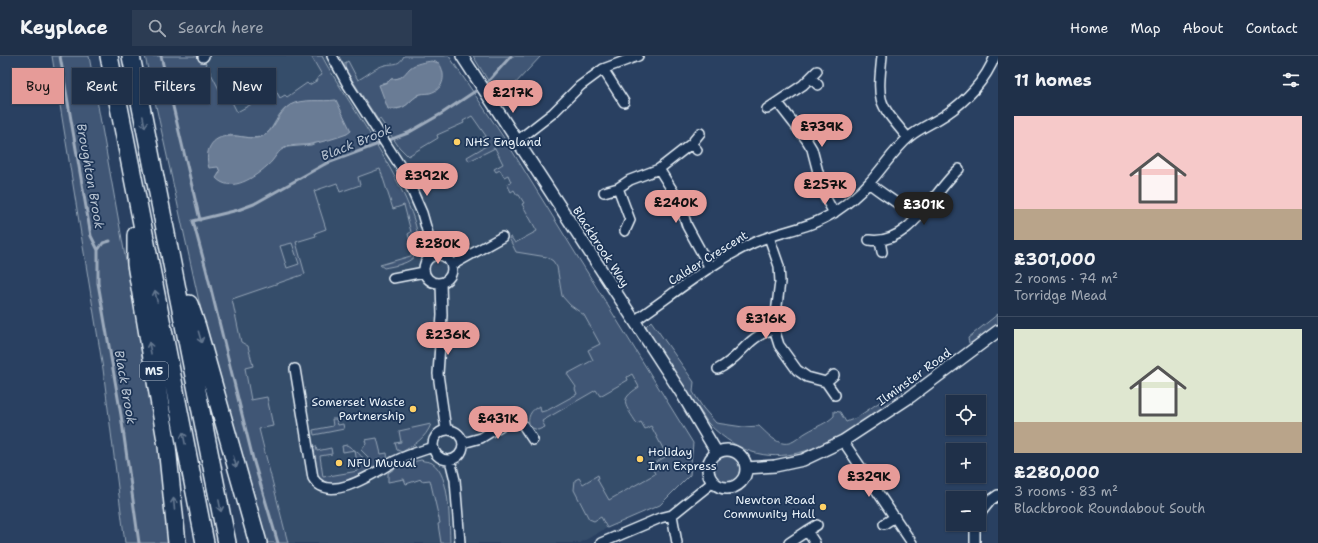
<!DOCTYPE html>
<html lang="en">
<head>
<meta charset="utf-8">
<style>
	body { margin:0; font-family:"Shantell Sans",sans-serif; background:#2c3c53; color:#f1f3f6; height:100vh; display:flex; flex-direction:column; font-size:15px; white-space:nowrap }
	* { box-sizing:border-box; margin:0 }
	p { font-size:13px; color:#a1a9b4 }
	.icon { flex:none; width:22px; height:22px; fill:none; stroke:currentColor; stroke-width:2; stroke-linecap:round; stroke-linejoin:round }
	.map { position:relative; flex:1; overflow:hidden }
	.sheet { display:flex; flex-direction:column; background:#1f3049; width:320px }
	.sheet>* { flex:none }
	.top-card { position:absolute; left:12px; top:12px; width:380px; height:36px; display:flex; gap:8px }
	.fabs { position:absolute; left:946px; top:339px; display:grid; gap:8px }
	.fabs a { display:grid; place-items:center; width:40px; height:40px; border-radius:0px; background:#1f3049; box-shadow:0 1px 3px #0004,0 0 0 1px #3c4b61; font-size:20px }
	.price { position:absolute; translate:-50% -34px; padding:0 9px; border-radius:14px; background:#e69b98; color:#111; font-size:13px; line-height:26px; filter:drop-shadow(0 1px 2px #0008) }
	.price::after { content:''; position:absolute; left:50%; top:24px; width:12px; height:9px; margin-left:-6px; background:inherit; clip-path:polygon(0 0,100% 0,50% 100%) }
	.price.active { background:#222; color:#fff }
	ul { padding:0; list-style:none }
	li { display:grid; align-content:center; gap:8px; height:212px; padding:0 16px }
	li+li { border-top:1px solid #3c4b61 }
	li span { display:grid; place-items:center; height:124px; border-radius:0px; color:#555 }
	li>.icon { margin-inline-start:auto }
	span .icon { width:72px; height:72px; fill:#fffc; stroke-width:1 }
	li b { font-size:17px }
	h2 { display:flex; justify-content:space-between; align-items:center; height:48px; padding:0 16px; font-size:17px }
	.tag { padding:0 14px; border-radius:0px; background:#1f3049; box-shadow:0 1px 3px #0004,0 0 0 1px #3c4b61; font-size:14px; line-height:36px }
	.tag.active { background:#e69b98; color:#111 }
	header { display:flex; align-items:center; gap:24px; box-sizing:border-box; height:56px; padding:0 20px; background:#1f3049; border-bottom:1px solid #3c4b61 }
	header strong { font-size:19px }
	nav { display:flex; gap:22px; margin-inline-start:auto; font-size:14px }
	.search { width:280px; height:36px; background:#2c3c53; display:flex; align-items:center; gap:10px; box-sizing:border-box; padding:0 14px; border-radius:0px; color:#a1a9b4; font-size:15px }
	main { display:flex; flex:1; min-height:0 }
	.map>svg:first-child { display:block }
	.built { fill:#364d6b }
	.green { fill:#415774; stroke:#94a4b6; fill-rule:evenodd }
	.water { fill:#6b7c95; stroke:#9dabbd }
	.lines { fill:none; stroke-linecap:round; stroke-linejoin:round }
	.stream { stroke:#9dabbd; stroke-width:3 }
	.minor-casing { stroke:#e8f1f8; stroke-width:12 }
	.tertiary-casing { stroke:#e8f1f8; stroke-width:14 }
	.motorway-casing { stroke:#e8f1f8; stroke-width:20 }
	.minor { stroke:#1d3557; stroke-width:9 }
	.tertiary { stroke:#1d3557; stroke-width:11 }
	.motorway { stroke:#1d3557; stroke-width:17 }
	.oneway { stroke:#64778f }
	.poi-dot { fill:#ffd166; stroke:#1d3557; stroke-width:1.5 }
	.labels { text-anchor:middle; stroke-width:3.5; stroke-linejoin:round; paint-order:stroke }
	.shield { fill:#1d3557; stroke:#abb9c8; stroke-width:1 }
	.shield-label { font-size:11px; font-weight:bold; fill:#e8f1f8 }
	.poi-label { font-size:12px; fill:#e8f1f8; stroke:#1d3557; text-anchor:start }
	.street-label { font-size:12px; fill:#e8f1f8; stroke:#1d3557 }
	.water-label { font-size:13px; font-style:italic; fill:#b6c2d0; stroke:#1d3557 }
</style>
</head>
<body>
<header>
<strong>Keyplace</strong>
<div class="search"><svg class="icon" aria-label="search" viewBox="0 0 24 24"><circle cx="10" cy="10" r="6"/><path d="M15 15l6 6"/></svg>Search here</div>
<nav><a>Home</a><a>Map</a><a>About</a><a>Contact</a></nav>
</header>
<main>
<div class="map">
<svg width="998" height="487" viewBox="0 0 998 487">
	<rect width="100%" height="100%" fill="#294061"/>
	<filter id="ink" filterUnits="userSpaceOnUse"><feTurbulence type="fractalNoise" baseFrequency=".025" numOctaves="2"/><feDisplacementMap in="SourceGraphic" scale="8" xChannelSelector="R" yChannelSelector="G"/><feConvolveMatrix kernelMatrix="1 2 1 2 8 2 1 2 1" color-interpolation-filters="sRGB"/></filter>
	<g filter="url(#ink)">
		<path class="built" d="M192,0H449L506,85L693,387L690,419L660,449L603,474L580,487H288L267,400L251,344L241,287L229,233L205,33Z"/>
		<path class="green" d="M52,0H89L151,344L165,425L170,487H125L103,313Z
			M145,0H202L220,35L238,26L239,29L227,36L237,56L270,38L260,18L272,13L274,16L268,20L280,42L285,39L287,41L307,27L309,29L318,24L317,22L322,19L311,0H322C340,37 434,161 416,198C411,208 393,210 384,212L380,209L414,199L408,178L411,176L404,149L393,153L380,113L358,121L360,129L340,136L337,127L314,135L326,173L315,177L316,180L296,186L305,218L232,243L241,286L248,290L253,310L245,312L251,344L267,341L273,370L259,373L288,487H265L226,353L198,241ZM323,45V84L311,89L287,91L280,94L268,109L250,122L218,119L220,116L218,111L229,79C238,80 251,83 260,81C271,78 274,66 280,58C291,44 307,45 323,45ZM292,187L299,208L287,212L280,190Z
			M404,0H449L506,85L693,387L690,419L660,449L607,472L601,461L594,465L589,463L574,434L575,424L579,422L583,428L598,419L599,422L597,423L609,444L655,418L651,409L667,400L651,370L645,373L641,366L637,368C626,349 617,345 639,331L632,318L627,321L628,324L600,340L596,334L542,365L545,371L538,374L530,371C526,362 531,353 540,350L541,356L548,354L577,338L575,333L576,331L567,318L593,304L588,294L600,288L584,259L570,249L562,240L557,211L553,205L547,201L516,196L509,182L511,181L515,187L537,175L522,148L524,147L519,139H517L514,134L511,136L507,128L511,126L508,119L504,121L500,114L496,116L494,113L503,108L495,92L469,105L467,101L486,90L482,82L486,80L472,60L463,65L464,67L437,79L438,82L408,100L399,91L380,63L378,64L345,13V7L348,5L358,24C366,20 376,11 385,9C394,7 399,10 404,0ZM410,12L442,28C430,41 427,34 419,39C409,44 410,50 397,53L382,27L388,26L391,23C401,23 405,20 410,12Z
			M473,0H541L500,44Z
			M998,258V267L973,287H969L968,282Z
			M651,265L694,326L693,336L703,352L716,367L743,371L759,370C769,379 780,393 794,385C799,382 803,378 807,376C817,370 826,368 834,360V355L840,356L846,366L856,362L896,335L902,334L903,337L900,341C838,382 774,435 708,367L649,277L646,270Z
			M332,363H336L338,369L343,368L344,373L314,379L313,374L333,370Z
			M431,368C426,382 414,389 402,396L397,394L395,387L401,386L399,375Z
			M377,382L381,398L387,397C389,406 383,408 376,412L372,411L368,401L361,394L366,388L365,384Z
			M347,389C360,398 364,400 370,415C360,420 326,436 318,422C314,414 314,400 312,391L316,390L317,395L331,392L332,398L320,400L323,421L358,415L355,394L343,396L342,390Z
			M714 413a13 13 0 1 1 26 0a13 13 0 1 1-26 0Z
			M421,404C425,406 429,405 432,407C451,419 449,467 450,487H441L438,468L440,467L430,424L421,425V423L406,428L404,423L388,426V417L400,409Z"/>
		<path class="water" d="M432,5L439,7C446,18 445,33 430,37C426,38 421,37 418,39C404,49 408,53 388,53L379,29L388,26L391,23C403,23 403,19 410,12C416,7 425,6 432,5Z
			M336,44L351,75L347,78C336,82 323,86 311,88C303,90 295,88 287,91C277,94 275,104 267,110C255,121 231,138 216,122L220,116L218,111L209,112C204,95 211,80 230,80C240,79 251,84 261,81C275,76 277,57 290,49C303,42 322,46 336,44Z"/>
		<g class="lines">
			<path class="stream" d="M60,0L91,180L98,194
				M161,0L200,164
				M485,29L511,0
				M110,185L103,187L98,194V227L121,359L139,487
				M278,487L253,403L206,213L193,165L238,154L254,148L325,108L408,77L441,58L480,32"/>
			<defs>
				<path id="minor" d="M332,0L348,29L404,116L422,157L434,199
					M882,0C877,48 878,46 908,82
					M203,1L204,0
					M603,13L624,46
					M811,22L818,29
					M778,47L806,83L812,93L824,139L834,157
					M767,53L803,29L817,15
					M517,85L553,57L580,30L603,13L638,0
					M691,88L700,77
					M659,113L679,145L687,170L710,212
					M869,127C884,140 902,148 916,163
					M604,136L618,132
					M625,175L630,164L618,132L630,124L659,113L691,88L697,94
					M769,181L779,210L780,226L774,273L779,289L797,314L807,321L826,326L834,319
					M869,184C910,190 933,136 959,113
					M880,185L882,196
					M424 213a14 14 0 1 1 28 0a14 14 0 1 1-28 0Z
					M452,209L502,181
					M393,222L424,216
					M441,227L442,259L438,318L446,374
					M634,265C671,240 713,205 753,187C780,175 809,173 835,156C847,148 859,138 869,127C883,112 893,95 909,81C920,72 933,67 945,59C966,45 986,24 995,0
					M295,313L313,422C329,449 376,416 395,405C407,399 421,395 433,391
					M718,313C742,301 746,281 774,273
					M826,326L835,339
					M433 389a15 15 0 1 1 30 0a15 15 0 1 1-30 0Z
					M843,385L912,487
					M463,387L481,382L507,366L513,364L523,369L533,384
					M450,404L455,424L460,487
					M672,459L677,487
					M979,459L991,444L998,439
					M884,468L895,461
					M807,475L817,469
					M601,487L660,462L672,459L713,426
					M789,487L807,475L815,487
					M975,487V468"/>
				<path id="tertiary" d="M462,0L682,338L717,397
					M708 413a19 19 0 1 1 38 0a19 19 0 1 1-38 0Z
					M746,412L775,410L803,404L843,385L910,341L998,275"/>
				<path id="motorway" d="M109,0L205,487
					M131,0L227,487
					M136,179V208L167,390L177,487
					M189,248L197,271L258,487"/>
			</defs>
			<use href="#minor" class="minor-casing"/>
			<use href="#tertiary" class="tertiary-casing"/>
			<use href="#motorway" class="motorway-casing"/>
			<use href="#minor" class="minor"/>
			<use href="#tertiary" class="tertiary"/>
			<use href="#motorway" class="motorway"/>
		</g>
		<defs><path id="oneway-shaft" d="M-6 0H5M1.5-3L5.5 0L1.5 3" fill="none" stroke-width="1.6" stroke-linecap="round" stroke-linejoin="round"/></defs>
		<g class="oneway">
			<use href="#oneway-shaft" transform="translate(144 66) rotate(79)"/>
			<use href="#oneway-shaft" transform="translate(156 240) rotate(-101)"/>
			<use href="#oneway-shaft" transform="translate(200 281) rotate(74)"/>
			<use href="#oneway-shaft" transform="translate(150 292) rotate(-100)"/>
			<use href="#oneway-shaft" transform="translate(184 382) rotate(-101)"/>
			<use href="#oneway-shaft" transform="translate(235 406) rotate(74)"/>
			<use href="#oneway-shaft" transform="translate(174 448) rotate(-95)"/>
			<use href="#oneway-shaft" transform="translate(220 450) rotate(79)"/>
		</g>
	</g>
	<g class="poi-dot">
		<circle cx="457" cy="86" r="4"/>
		<circle cx="413" cy="353" r="4"/>
		<circle cx="640" cy="403" r="4"/>
		<circle cx="339" cy="407" r="4"/>
		<circle cx="823" cy="451" r="4"/>
	</g>
	<g class="labels">
		<rect class="shield" x="140" y="306" width="28" height="18" rx="3"/>
		<g class="shield-label">
			<text x="154" y="319">M5</text>
		</g>
		<g class="poi-label">
			<text x="465" y="90">NHS England</text>
			<text x="405" y="350" text-anchor="end">Somerset Waste<tspan x="405" dy="14">Partnership</tspan></text>
			<text x="648" y="400">Holiday<tspan x="648" dy="14">Inn Express</tspan></text>
			<text x="347" y="411">NFU Mutual</text>
			<text x="815" y="448" text-anchor="end">Newton Road<tspan x="815" dy="14">Community Hall</tspan></text>
		</g>
		<g class="street-label">
			<text transform="translate(601 191) rotate(57)" y="4">Blackbrook Way</text>
			<text transform="translate(708 202) rotate(-32)" y="4">Calder Crescent</text>
			<text transform="translate(914 321) rotate(-36)" y="4">Ilminster Road</text>
		</g>
		<g class="water-label">
			<text transform="translate(356 86) rotate(-22)" y="5">Black Brook</text>
			<text transform="translate(91 120) rotate(80)" y="5">Broughton Brook</text>
			<text transform="translate(126 331) rotate(80)" y="5">Black Brook</text>
		</g>
	</g>
</svg>
<div class="fabs">
<a><svg class="icon" aria-label="locate" viewBox="0 0 24 24"><circle cx="12" cy="12" r="6"/><path d="M12 2v4M12 18v4M2 12h4M18 12h4"/></svg></a>
<a>+</a>
<a>−</a>
</div>
<b class="price" style="left:513px;top:58px">£217K</b>
<b class="price" style="left:822px;top:92px">£739K</b>
<b class="price" style="left:427px;top:141px">£392K</b>
<b class="price" style="left:825px;top:150px">£257K</b>
<b class="price" style="left:676px;top:168px">£240K</b>
<b class="price active" style="left:924px;top:170px">£301K</b>
<b class="price" style="left:438px;top:209px">£280K</b>
<b class="price" style="left:766px;top:284px">£316K</b>
<b class="price" style="left:448px;top:300px">£236K</b>
<b class="price" style="left:498px;top:384px">£431K</b>
<b class="price" style="left:869px;top:442px">£329K</b>
<div class="top-card">
<a class="tag active">Buy</a>
<a class="tag">Rent</a>
<a class="tag">Filters</a>
<a class="tag">New</a>
</div>
</div>
<section class="sheet">
<h2>11 homes<svg class="icon" aria-label="filters" viewBox="0 0 24 24"><path d="M4 7h16M4 17h16"/><circle cx="9" cy="7" r="2"/><circle cx="15" cy="17" r="2"/></svg></h2>
<ul>
<li><span style="background:linear-gradient(#f6c9c9 75%,#b9a48a 0)"><svg class="icon" aria-label="home" viewBox="0 0 24 24"><path d="M3 11l9-7 9 7M6 9v11h12V9"/></svg></span><div><b>£301,000</b><p>2 rooms · 74 m²</p><p>Torridge Mead</p></div></li>
<li><span style="background:linear-gradient(#dfe7d0 75%,#b9a48a 0)"><svg class="icon" aria-label="home" viewBox="0 0 24 24"><path d="M3 11l9-7 9 7M6 9v11h12V9"/></svg></span><div><b>£280,000</b><p>3 rooms · 83 m²</p><p>Blackbrook Roundabout South</p></div></li>
</ul>
</section>
</main>
</body>
</html>
